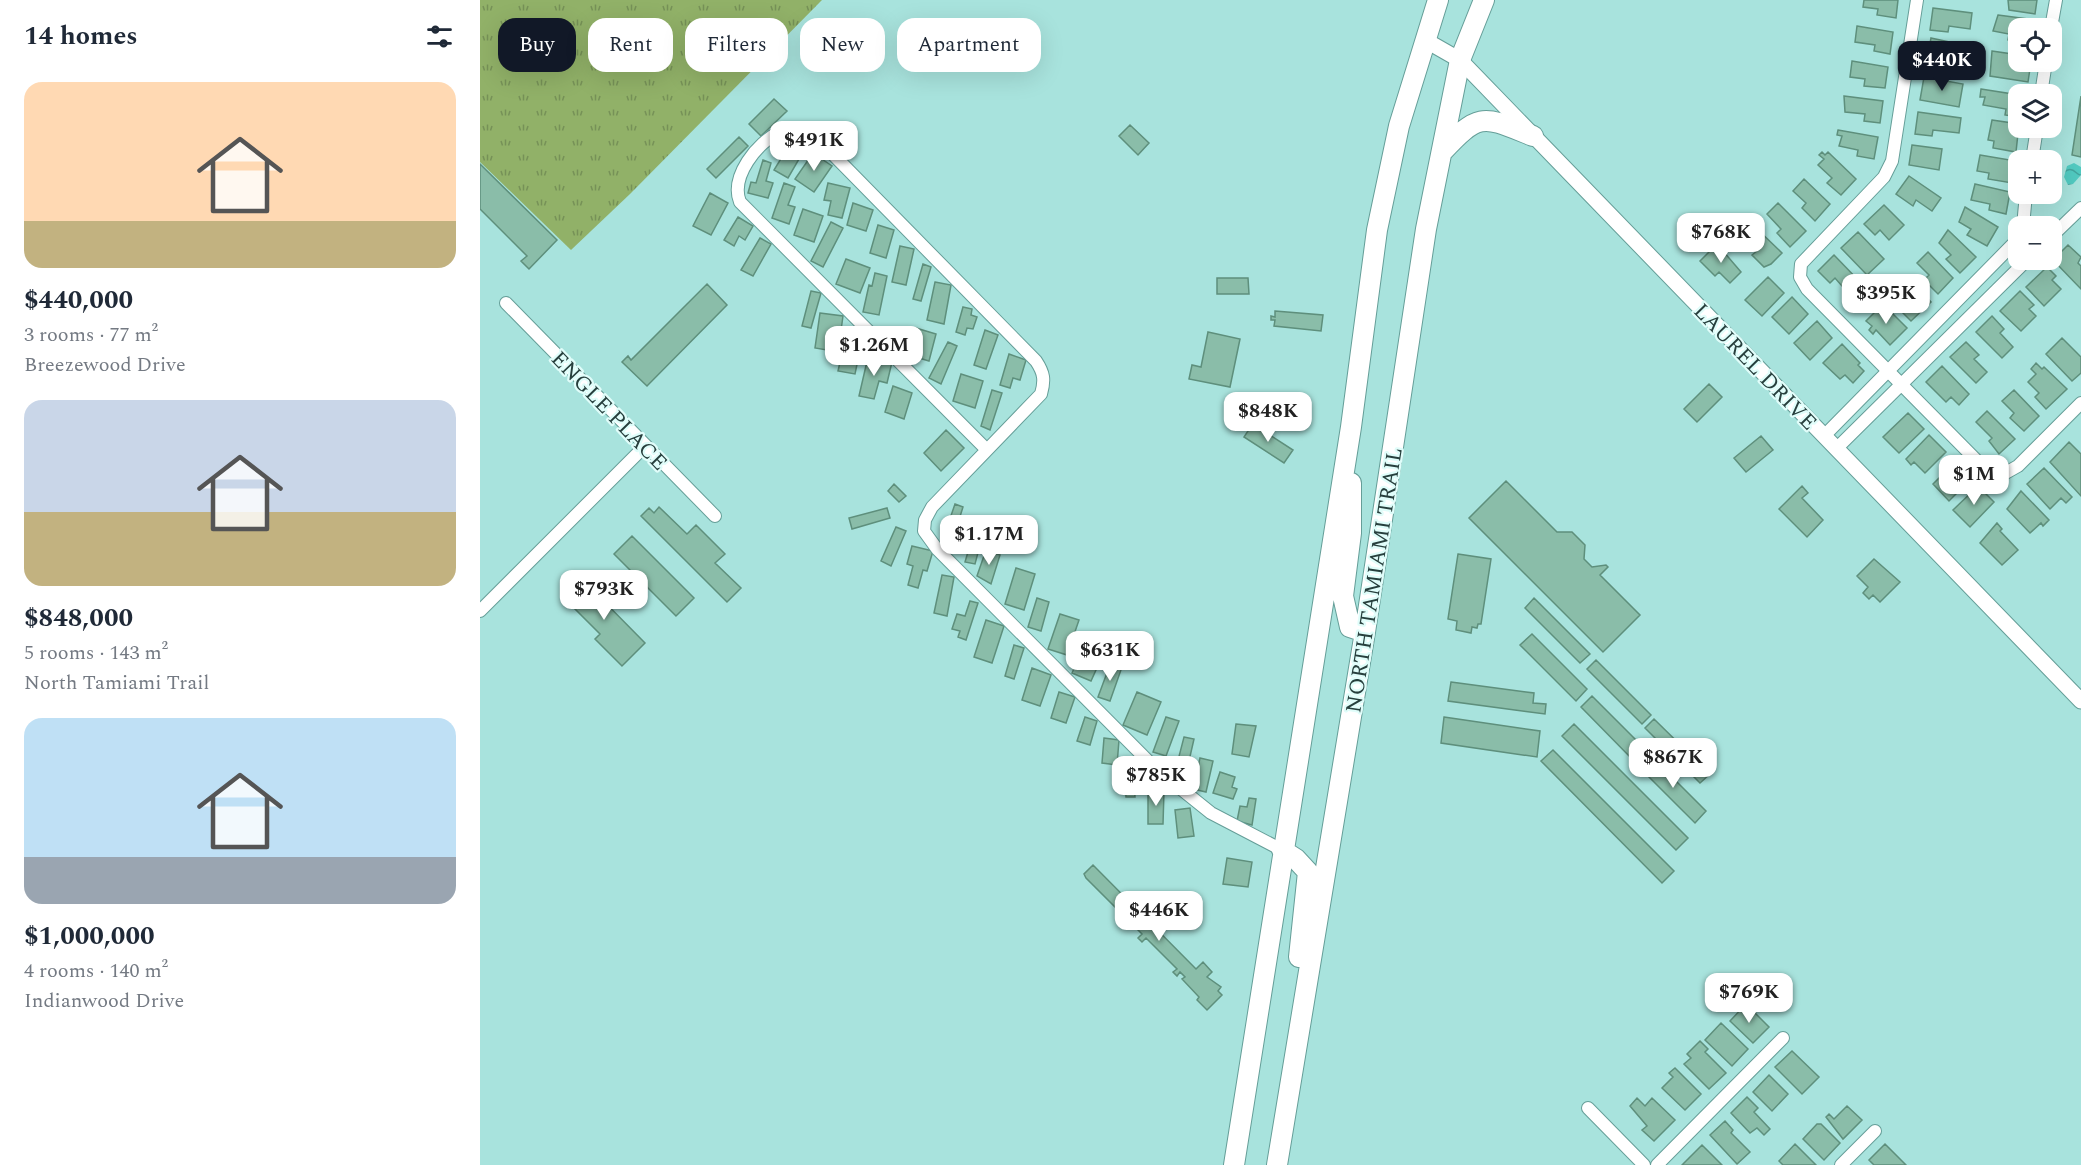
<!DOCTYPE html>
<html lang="en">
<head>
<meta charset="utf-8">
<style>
	body { margin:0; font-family:Spectral,serif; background:#f6f6f7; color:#1f2937; height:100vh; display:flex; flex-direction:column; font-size:22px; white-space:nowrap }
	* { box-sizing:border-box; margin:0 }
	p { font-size:20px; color:#747a83 }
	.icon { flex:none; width:33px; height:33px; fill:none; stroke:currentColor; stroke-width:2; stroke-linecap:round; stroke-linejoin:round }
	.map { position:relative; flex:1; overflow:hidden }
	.details { display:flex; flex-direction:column; background:#fff; width:480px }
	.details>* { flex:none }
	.banner { position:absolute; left:18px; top:18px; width:570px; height:54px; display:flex; gap:12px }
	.buttons { position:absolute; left:1528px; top:18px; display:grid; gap:12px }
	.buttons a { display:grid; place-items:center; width:54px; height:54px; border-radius:12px; background:#fff; box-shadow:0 6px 24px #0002; font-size:30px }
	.price { position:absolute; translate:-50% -51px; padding:0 14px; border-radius:12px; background:#fff; color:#222; font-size:20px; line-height:39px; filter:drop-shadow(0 2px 3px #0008) }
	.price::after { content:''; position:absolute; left:50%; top:36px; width:18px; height:14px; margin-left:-9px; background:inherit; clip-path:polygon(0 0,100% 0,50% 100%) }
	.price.current { background:#111827; color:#fff }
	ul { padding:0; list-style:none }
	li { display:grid; align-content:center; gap:12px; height:318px; padding:0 24px }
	li span { display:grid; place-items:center; height:186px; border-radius:18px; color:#555 }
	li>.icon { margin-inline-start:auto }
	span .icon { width:108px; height:108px; fill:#fffc; stroke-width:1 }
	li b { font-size:26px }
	h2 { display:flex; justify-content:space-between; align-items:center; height:72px; padding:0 24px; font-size:26px }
	.tag { padding:0 21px; border-radius:18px; background:#fff; box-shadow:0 6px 24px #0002; font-size:21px; line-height:54px }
	.tag.current { background:#111827; color:#fff }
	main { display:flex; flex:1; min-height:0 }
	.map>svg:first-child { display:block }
	.grass { fill:url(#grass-tufts) }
	.water { fill:url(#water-waves) }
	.building { fill:#8abda9; stroke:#5e8f7c; stroke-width:1.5 }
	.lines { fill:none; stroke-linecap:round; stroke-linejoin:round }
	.minor-casing { stroke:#659e98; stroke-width:14 }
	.tertiary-casing { stroke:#659e98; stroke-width:17 }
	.primary-casing { stroke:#659e98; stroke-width:22 }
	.minor { stroke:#fff; stroke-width:12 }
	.tertiary { stroke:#fff; stroke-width:15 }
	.primary { stroke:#fff; stroke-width:20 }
	.labels { text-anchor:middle; stroke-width:4.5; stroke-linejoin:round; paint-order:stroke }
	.street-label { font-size:22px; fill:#273f3d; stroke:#e0fdfa }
</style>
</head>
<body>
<main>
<section class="details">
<h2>14 homes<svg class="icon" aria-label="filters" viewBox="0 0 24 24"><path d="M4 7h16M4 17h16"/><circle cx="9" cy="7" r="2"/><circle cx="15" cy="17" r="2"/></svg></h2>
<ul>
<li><span style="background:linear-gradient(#ffd9b3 75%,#c2b280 0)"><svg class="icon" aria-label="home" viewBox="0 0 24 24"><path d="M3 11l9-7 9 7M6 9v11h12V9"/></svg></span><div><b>$440,000</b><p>3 rooms · 77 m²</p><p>Breezewood Drive</p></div></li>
<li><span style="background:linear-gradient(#c9d6e8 60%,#c2b280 0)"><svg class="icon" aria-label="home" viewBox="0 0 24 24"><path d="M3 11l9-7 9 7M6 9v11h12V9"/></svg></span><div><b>$848,000</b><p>5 rooms · 143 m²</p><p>North Tamiami Trail</p></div></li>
<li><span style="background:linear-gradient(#bfe0f5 75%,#9aa5b1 0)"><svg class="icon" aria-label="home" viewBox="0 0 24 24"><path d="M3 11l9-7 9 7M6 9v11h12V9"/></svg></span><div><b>$1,000,000</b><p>4 rooms · 140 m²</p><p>Indianwood Drive</p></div></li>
</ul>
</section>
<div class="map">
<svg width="1601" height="1165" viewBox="0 0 1601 1165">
	<defs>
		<pattern id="grass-tufts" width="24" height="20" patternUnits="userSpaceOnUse" patternTransform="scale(1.5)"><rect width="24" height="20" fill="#91b168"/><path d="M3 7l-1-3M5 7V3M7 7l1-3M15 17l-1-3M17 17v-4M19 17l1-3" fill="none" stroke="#769157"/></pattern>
		<pattern id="water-waves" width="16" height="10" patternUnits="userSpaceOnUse" patternTransform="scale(1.5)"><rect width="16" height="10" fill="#51cac1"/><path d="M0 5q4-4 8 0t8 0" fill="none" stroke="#43a59e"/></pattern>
	</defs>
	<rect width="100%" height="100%" fill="#a8e3dd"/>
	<path class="grass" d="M0,0H342L150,194L91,250L0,162Z"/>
	<path class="water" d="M1594,163L1601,167V175L1593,184L1588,185L1584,177L1587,166Z"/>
	<path class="building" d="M1384,0H1418L1416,18L1397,15L1398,9L1383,7Z
		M1528,0H1557L1555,14L1529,10Z
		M1453,8L1492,13L1490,29L1469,26L1468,32L1450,30Z
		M1518,15L1555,20L1553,28H1539V42L1528,40L1529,34L1513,31Z
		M1377,26L1413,32L1410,54L1394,51L1395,45L1375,42Z
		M1451,38L1479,44L1475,64L1467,63L1466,69L1446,65Z
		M1512,51L1539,55V62H1551L1548,82L1510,76Z
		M1372,61L1408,67L1405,88L1384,86L1385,79L1370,77Z
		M1444,77L1483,84L1479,107L1440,100Z
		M1501,89L1539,95L1537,117L1525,115L1526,109L1503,105L1505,97H1500Z
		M1364,96L1403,101L1400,123L1384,121L1385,114L1365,112Z
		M1601,96V157L1592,155Z
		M294,99L307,111L281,136L269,124Z
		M1438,112L1481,118L1479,133L1453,130L1452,136L1435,134Z
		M1512,120L1539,124L1536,152L1513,148L1514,141L1508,140Z
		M650,125L669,143L658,155L639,136Z
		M1358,130L1398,137L1394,159L1377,156L1378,150L1359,146L1362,136L1357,135Z
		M259,137L268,146L236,178L227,169Z
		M313,139L326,147L308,178L294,170Z
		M1432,145L1462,149L1459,170L1429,165Z
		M1342,152L1345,155L1348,152L1376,179L1361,195L1347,183L1352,178L1338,165L1344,159L1339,155Z
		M333,153L352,166L334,192L315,179Z
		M1500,155L1536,161L1532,183L1508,179L1509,173L1497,171Z
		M283,160L291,163L286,181L293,183L288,198L268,193L271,182L276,183Z
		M0,164L77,240L49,269L41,261L47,256L0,209Z
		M1429,176L1461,198L1452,211L1436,200L1433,206L1416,194Z
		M1324,179L1350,204L1335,221L1322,208L1326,203L1313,191Z
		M304,183L315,187L308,205L315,207L309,224L292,218Z
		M348,183L370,188L362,218L348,215L351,201L344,200Z
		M1495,184L1530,192L1526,214L1509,210L1510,204L1491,200Z
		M230,193L248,203L231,235L213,226Z
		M373,203L393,210L386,231L367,225Z
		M1298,203L1326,231L1310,247L1297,233L1301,229L1287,214Z
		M1404,205L1424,225L1409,240L1400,230L1395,235L1384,224Z
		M1485,207L1518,227L1507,246L1487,235L1491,229L1479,222Z
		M323,209L343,216L334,242L314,235Z
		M258,217L273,226L265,240L259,236L254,246L244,240Z
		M351,222L363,228L343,267L331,261Z
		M398,225L414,230L406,258L390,253Z
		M1275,227L1302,253L1291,264L1284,267L1272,255L1277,251L1264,239Z
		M1468,230L1496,257L1480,273L1466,259L1471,255L1459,243Z
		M1378,232L1404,259L1387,275L1361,248Z
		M280,238L291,244L273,276L261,270Z
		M1237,244L1261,272L1250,283L1239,272L1235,276L1220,261Z
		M1588,245L1601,257L1598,263L1601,266V289L1573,260Z
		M420,246L434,249L426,285L412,282Z
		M1448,252L1473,278L1458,294L1444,280L1449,275L1437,263Z
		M1354,255L1381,283L1369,294L1355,278L1350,283L1338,271Z
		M366,259L390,268L380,293L356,284Z
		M443,264L451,267L441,301L433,299Z
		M1567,267L1576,276L1572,280L1581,289L1564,306L1546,287Z
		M395,273L407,276L399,315L383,312L389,285L392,286Z
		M1288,277L1304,293L1282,316L1265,300Z
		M737,278H768L769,294H737Z
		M455,282L471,285L464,324L447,320Z
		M1433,283L1451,302L1431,321L1419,309L1424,304L1418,298Z
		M227,284L247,305L167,386L142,362L148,356L151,360Z
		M331,291L341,293L331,328L322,326Z
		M1540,291L1554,305L1549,309L1556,316L1541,331L1520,311Z
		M1312,297L1328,314L1309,334L1292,317Z
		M1403,304L1427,328L1410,345L1396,330L1393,334L1389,330L1392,326L1386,321Z
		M483,307L492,309L491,315L497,317L493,329L487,328L485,335L476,332Z
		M795,311L843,315L841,331L794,326L795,320H791V316L795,317Z
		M340,313L363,316L358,352L335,348Z
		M1512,316L1524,329L1520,333L1533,347L1522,358L1496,332Z
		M1337,321L1352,338L1330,360L1314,343Z
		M436,328L456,334L449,361L429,355Z
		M505,330L518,335L506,369L494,365Z
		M367,332L383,336L375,374L358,371Z
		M728,332L760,339L750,387L709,379L712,365L721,367Z
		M1582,338L1601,357V373L1592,381L1566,354Z
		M468,342L477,346L461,384L449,378Z
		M1486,342L1499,355L1494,359L1507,372L1496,383L1470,357Z
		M1362,344L1380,363L1378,365L1384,371L1373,383L1365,375L1360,379L1343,363Z
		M529,354L546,360L540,380L533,378L530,388L520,385Z
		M388,357L412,362L407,383L399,381L394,399L379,396Z
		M1556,363L1562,369L1564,367L1587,389L1566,409L1555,397L1559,393L1548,382L1556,374L1551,369Z
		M1462,366L1489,394L1479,405L1471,397L1466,402L1446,382Z
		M481,374L503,381L495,408L473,401Z
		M1229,384L1242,397L1217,422L1204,409Z
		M413,386L432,393L424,419L405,412Z
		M512,390L522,393L510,430L501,426Z
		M1534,390L1559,416L1544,431L1530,418L1534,413L1522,401Z
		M1507,411L1535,439L1519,454L1509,441L1512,438L1496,422Z
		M1428,413L1444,429L1419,453L1403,437Z
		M773,424L813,450L804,463L764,437L768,431L765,429L766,426L770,428Z
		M466,430L484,448L461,471L444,453Z
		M1449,435L1466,452L1445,473L1434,462L1431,465L1426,459Z
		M1281,436L1293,450L1266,472L1254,458Z
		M1589,442L1601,454V496L1570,462Z
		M1476,461L1492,478L1469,501L1453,484L1467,470L1464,467Z
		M1564,468L1592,497L1586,503L1581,498L1570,509L1547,484Z
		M1026,481L1077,532H1092L1105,545L1104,559L1112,567L1126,565L1128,567L1120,575L1160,615L1123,652L989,518Z
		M414,484L426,496L419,502L408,491Z
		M1322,486L1328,493L1322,498L1343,520L1327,537L1299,509Z
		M1498,486L1514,502L1490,527L1473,510Z
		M1541,491L1569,520L1563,526L1561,523L1550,533L1527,509Z
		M475,504L483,507L472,542L463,539Z
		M179,507L207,534L216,525L245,554L235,563L261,588L247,602L161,516L169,508L174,513Z
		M407,508L410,518L372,529L369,518Z
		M1517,523L1522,529L1520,531L1538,550L1522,565L1500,543Z
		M416,527L426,531L411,566L401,561Z
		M494,532L503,534L495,564L485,562Z
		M152,536L214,598L196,616L134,554Z
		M432,546L453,551L447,571L443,570L438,588L428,585L433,566L427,564Z
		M506,550L520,555L511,584L497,576Z
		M978,554L1011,559L1001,624H998L997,628L992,627L991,633L976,630L977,621L968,619Z
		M1394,559L1420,582L1400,602L1393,595L1389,599L1383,593L1388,587L1377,576Z
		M536,568L555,574L544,610L525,604Z
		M97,574L165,643L142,666L115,639L120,634L85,599L91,594L84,587Z
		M462,575L474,577L467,616L454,613Z
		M557,598L569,602L561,631L548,627Z
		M1054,598L1110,654L1100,663L1045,608Z
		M490,601L498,603L486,640L478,637L480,631L472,629L477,614L485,616Z
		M580,614L599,620L587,655L568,649Z
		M506,620L524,626L512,663L494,657Z
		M1052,634L1107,689L1096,701L1040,645Z
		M609,635L621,641L614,658L620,661L611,681L592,673Z
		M534,645L544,648L534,679L525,676Z
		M1116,660L1171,715L1162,724L1107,669Z
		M631,662L642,667L630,701L618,697Z
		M552,668L571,675L560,706L542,700Z
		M971,682L1054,693L1053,703L1066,704L1065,714L968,701Z
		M579,692L595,697L586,723L571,718Z
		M657,692L681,702L667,735L643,725Z
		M1112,696L1168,752L1156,763L1101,707Z
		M605,717L617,721L610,745L597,741Z
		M686,717L699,721L686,756L673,752Z
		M964,717L1060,731L1057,757L961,743Z
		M1174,719L1230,774L1220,783L1165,728Z
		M756,724L776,726L769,757L752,754Z
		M1094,724L1208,838L1196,850L1082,736Z
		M704,737L714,739L706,774L695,772Z
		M624,738L639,740L637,765L622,763Z
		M1073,750L1194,871L1182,883L1061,761Z
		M1171,756L1226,811L1215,823L1159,767Z
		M720,758L733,761L726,792L713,789Z
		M658,760L659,781H654L655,797H646L644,761Z
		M740,772L755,777L752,787L757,789L753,799L733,793Z
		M668,790L684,791L683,824H668Z
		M769,798L776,799L772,825L757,821L760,806L767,807Z
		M710,808L714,836L698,838L695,810Z
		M747,858L772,862L768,887L743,884Z
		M613,865L716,969L723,962L732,972L727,977L741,987L738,991L742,995L727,1010L717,1000L719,997L702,979L705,977L700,972L697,976L693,972L697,969L666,938L662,942L658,938L662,934L606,878L604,874Z
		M1266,1004L1289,1027L1273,1043L1250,1021Z
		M1241,1023L1268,1049L1252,1066L1225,1040Z
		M1220,1041L1228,1049L1225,1052L1246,1073L1229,1089L1204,1064L1211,1058L1207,1054Z
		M1312,1051L1339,1077L1322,1094L1295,1067Z
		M1195,1068L1221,1094L1205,1110L1182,1088L1193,1077L1189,1073Z
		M1289,1075L1308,1094L1292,1111L1273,1092Z
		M1267,1097L1278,1108L1274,1112L1290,1129L1284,1135L1277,1128L1270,1133L1251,1113Z
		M1157,1098L1165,1106L1172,1098L1195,1120L1174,1141L1162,1130L1167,1126L1150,1106Z
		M1367,1106L1382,1120L1363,1139L1346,1117L1349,1114L1354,1119Z
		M1245,1121L1253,1130L1251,1133L1270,1152L1257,1164L1230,1135Z
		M1337,1124H1341L1360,1143L1344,1160L1323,1139Z
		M1315,1144L1336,1165H1303L1299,1161Z
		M1405,1144L1426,1165H1394L1389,1160Z
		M1222,1145L1242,1165H1202Z"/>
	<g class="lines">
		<defs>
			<path id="minor" d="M1437,0L1412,161L1404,177L1321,264L1320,277L1327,289L1506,470L1522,475L1538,466L1601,403
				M1571,28L1576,0
				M1561,94L1566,62
				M1552,160L1557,128
				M1543,226L1546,194
				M1572,236L1601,208
				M26,303L235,516
				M1344,436L1539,238
				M1356,449L1547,260
				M507,450L260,202C250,177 277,142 300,132C310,128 318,129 329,130L556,361C564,373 565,380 561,394L452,507L445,520L444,531L457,549L675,768L731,813L802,850
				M0,611L165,446
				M1108,1108L1164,1165
				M1177,1165L1303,1038
				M1361,1165L1395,1131"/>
			<path id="tertiary" d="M945,40L980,60L1601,701"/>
			<path id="primary" d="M962,152C1000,111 1003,116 1053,136
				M871,483V533L863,596L870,627L885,632
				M802,850L816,859L828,872L819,957
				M754,1165L871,427L897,230L919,126L958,0
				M797,1165L885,632L946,229L980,60L1004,0"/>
		</defs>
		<use href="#minor" class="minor-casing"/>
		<use href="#tertiary" class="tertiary-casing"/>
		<use href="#primary" class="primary-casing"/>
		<use href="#minor" class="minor"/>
		<use href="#tertiary" class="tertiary"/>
		<use href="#primary" class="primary"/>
	</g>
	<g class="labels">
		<g class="street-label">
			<text transform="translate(1276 366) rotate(46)" y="8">LAUREL DRIVE</text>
			<text transform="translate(130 410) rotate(46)" y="8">ENGLE PLACE</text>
			<text transform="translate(893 580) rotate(-81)" y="8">NORTH TAMIAMI TRAIL</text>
		</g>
	</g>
</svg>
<div class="buttons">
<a><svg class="icon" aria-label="locate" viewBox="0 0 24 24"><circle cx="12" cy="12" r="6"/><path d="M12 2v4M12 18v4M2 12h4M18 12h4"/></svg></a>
<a><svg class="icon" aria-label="layers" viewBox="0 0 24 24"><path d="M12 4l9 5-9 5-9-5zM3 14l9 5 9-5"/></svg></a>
<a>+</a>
<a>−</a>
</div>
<b class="price current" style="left:1462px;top:92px">$440K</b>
<b class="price" style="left:334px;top:172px">$491K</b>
<b class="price" style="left:1241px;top:264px">$768K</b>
<b class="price" style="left:1406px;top:325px">$395K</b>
<b class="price" style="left:394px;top:377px">$1.26M</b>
<b class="price" style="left:788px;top:443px">$848K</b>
<b class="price" style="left:1494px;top:506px">$1M</b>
<b class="price" style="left:509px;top:566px">$1.17M</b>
<b class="price" style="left:124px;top:621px">$793K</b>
<b class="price" style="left:630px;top:682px">$631K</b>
<b class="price" style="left:1193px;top:789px">$867K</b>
<b class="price" style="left:676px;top:807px">$785K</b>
<b class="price" style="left:679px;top:942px">$446K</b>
<b class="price" style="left:1269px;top:1024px">$769K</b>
<div class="banner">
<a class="tag current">Buy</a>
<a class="tag">Rent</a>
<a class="tag">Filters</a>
<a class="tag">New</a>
<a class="tag">Apartment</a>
</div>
</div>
</main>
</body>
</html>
